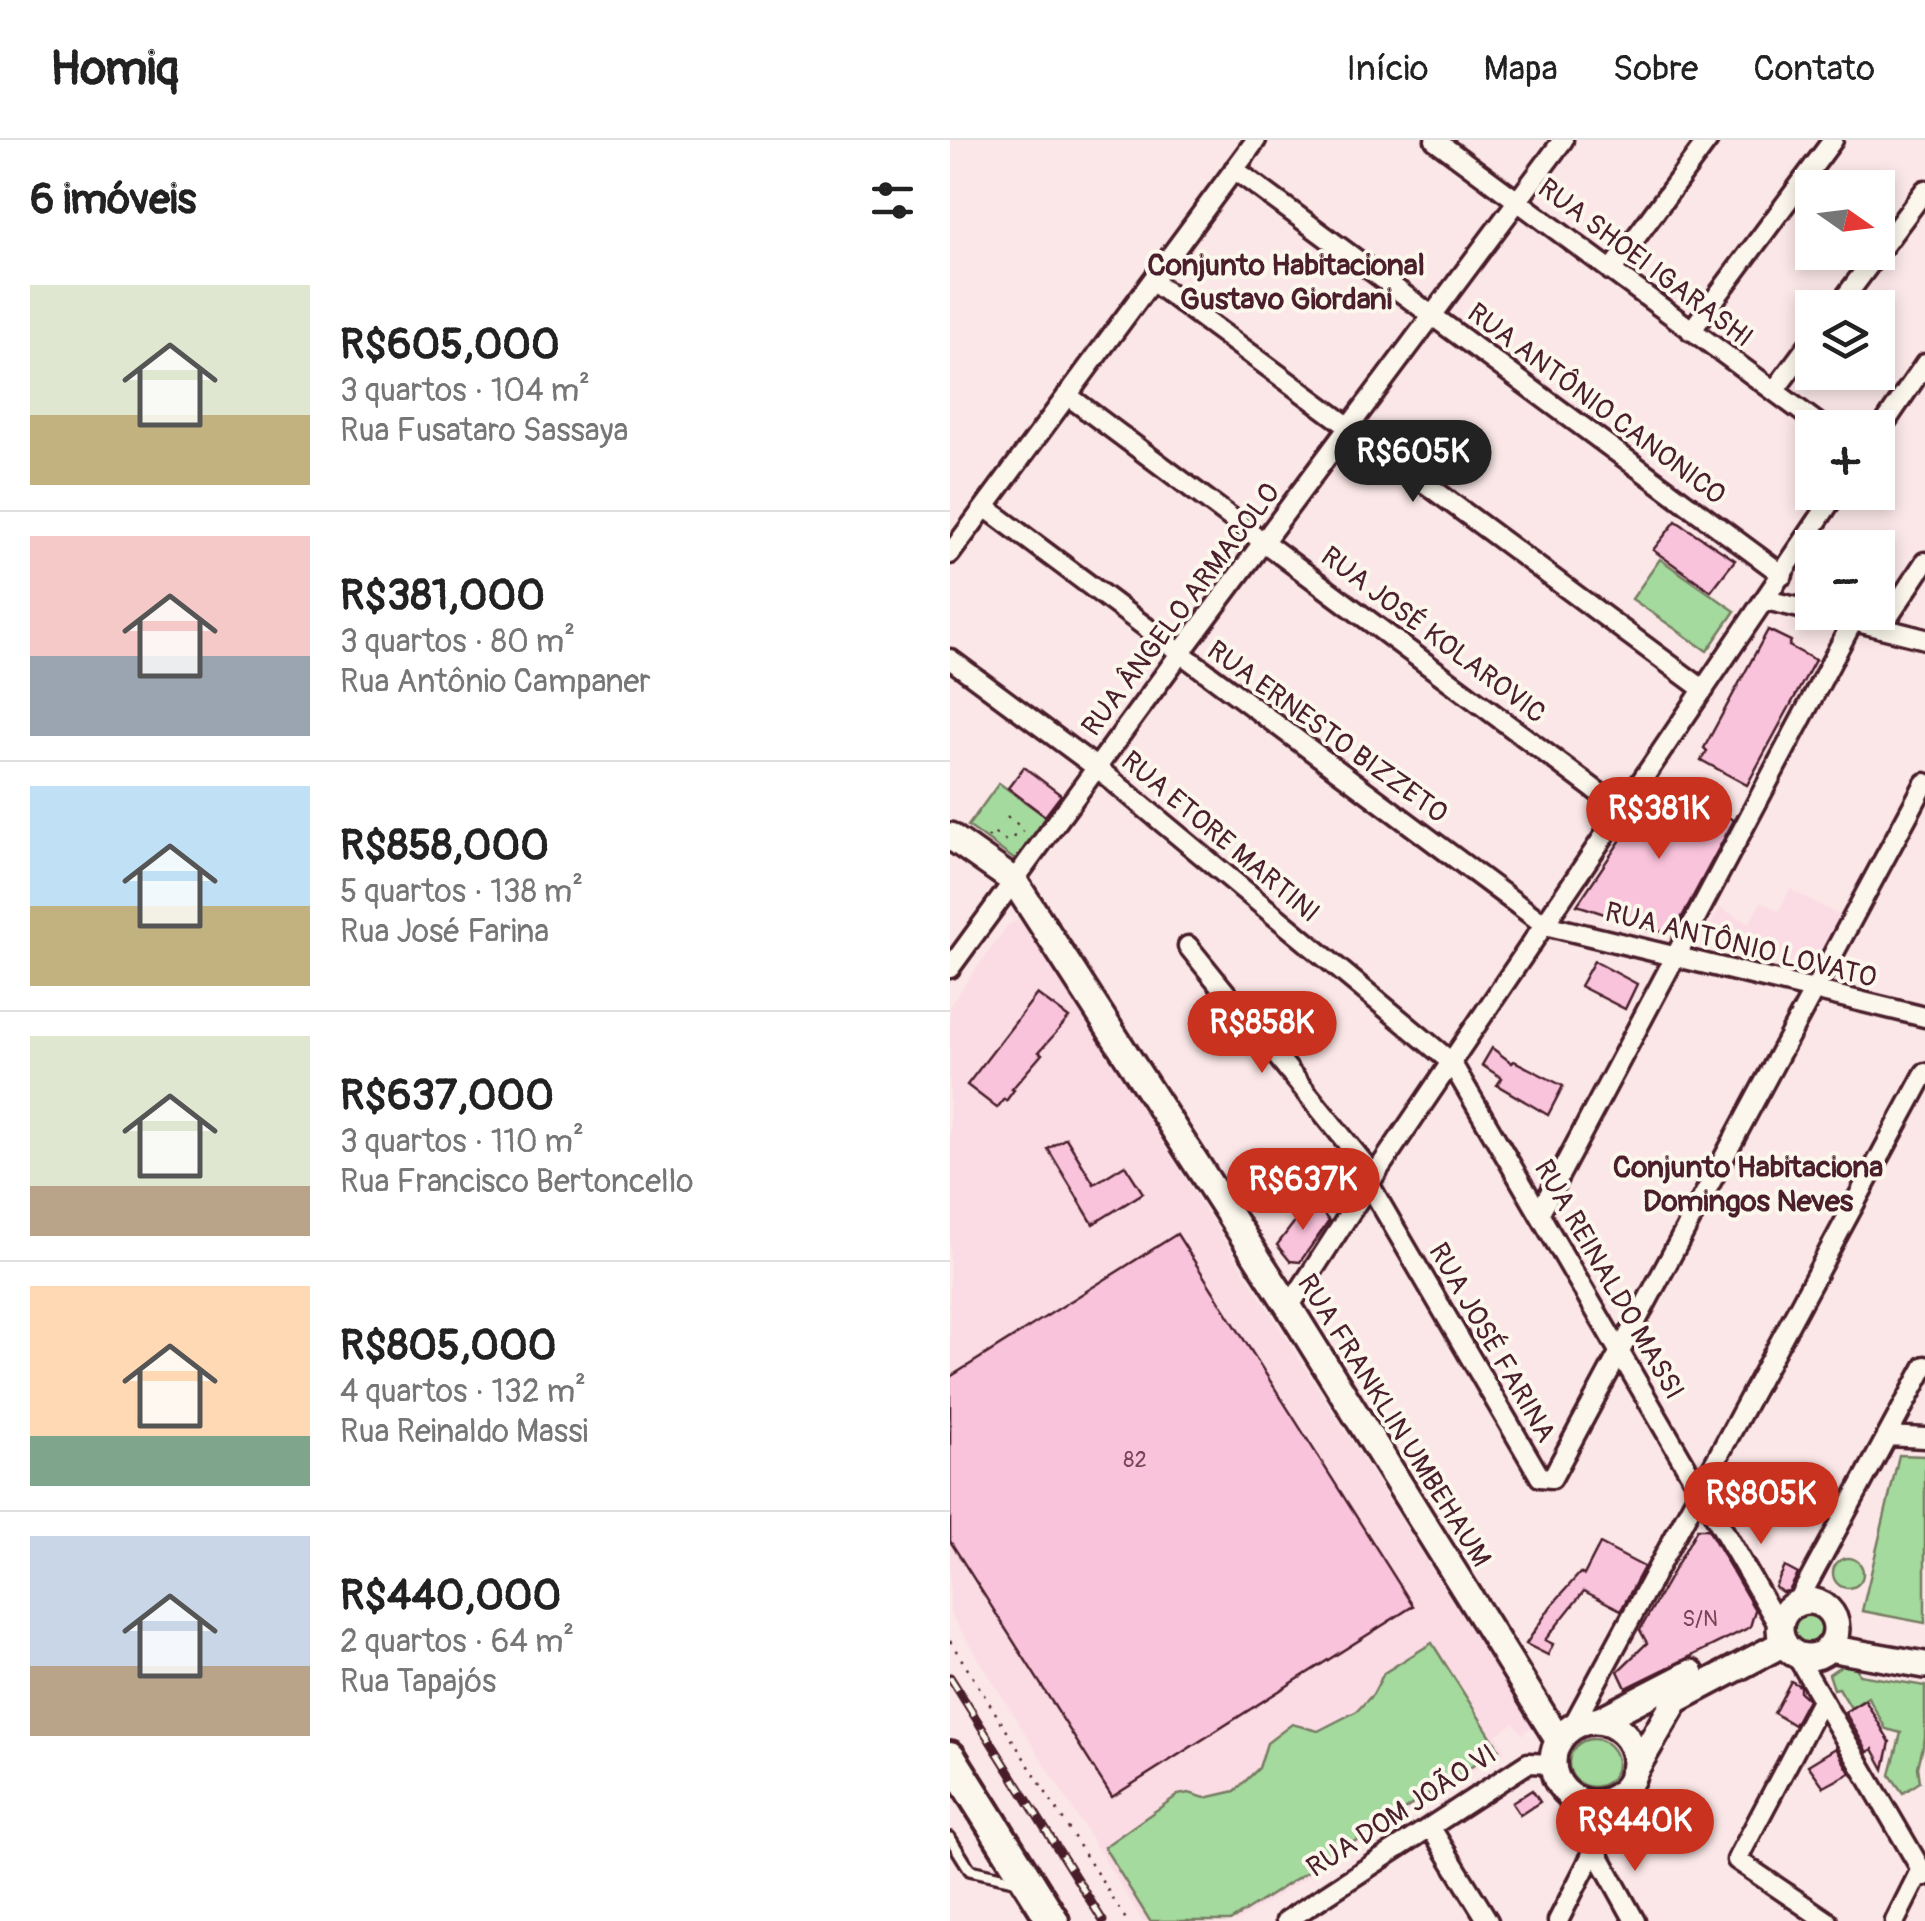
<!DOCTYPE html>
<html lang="pt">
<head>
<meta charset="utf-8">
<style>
	body { margin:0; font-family:Pangolin,sans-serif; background:#f6f6f6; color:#222; height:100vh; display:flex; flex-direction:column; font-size:38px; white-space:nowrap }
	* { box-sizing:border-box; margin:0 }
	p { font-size:32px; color:#767676 }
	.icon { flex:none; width:55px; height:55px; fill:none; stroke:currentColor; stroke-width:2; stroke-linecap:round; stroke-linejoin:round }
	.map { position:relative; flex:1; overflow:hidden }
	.sheet { display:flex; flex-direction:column; background:#fff; width:950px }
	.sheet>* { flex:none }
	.needle { width:65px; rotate:104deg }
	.controls { position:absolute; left:845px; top:30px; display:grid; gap:20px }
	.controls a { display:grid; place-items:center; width:100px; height:100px; border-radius:0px; background:#fff; box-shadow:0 5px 15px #0003; font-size:50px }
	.price { position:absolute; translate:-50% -85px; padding:0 22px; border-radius:35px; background:#c8321e; color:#fff; font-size:32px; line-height:65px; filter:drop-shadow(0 2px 5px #0008) }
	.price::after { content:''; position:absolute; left:50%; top:60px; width:30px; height:22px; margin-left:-15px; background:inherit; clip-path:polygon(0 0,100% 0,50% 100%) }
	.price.current { background:#222; color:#fff }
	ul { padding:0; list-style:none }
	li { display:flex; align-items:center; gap:30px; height:250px; padding:0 30px }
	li+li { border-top:2px solid #e0e0e0 }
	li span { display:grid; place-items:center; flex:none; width:280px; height:200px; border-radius:0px; color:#555 }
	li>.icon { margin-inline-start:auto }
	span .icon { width:120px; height:120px; fill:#fffc; stroke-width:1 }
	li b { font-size:42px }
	h2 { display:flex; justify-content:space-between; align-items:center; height:120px; padding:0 30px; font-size:42px }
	header { display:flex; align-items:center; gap:60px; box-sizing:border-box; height:140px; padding:0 50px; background:#fff; border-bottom:2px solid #e0e0e0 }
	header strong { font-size:48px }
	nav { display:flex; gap:55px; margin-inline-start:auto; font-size:35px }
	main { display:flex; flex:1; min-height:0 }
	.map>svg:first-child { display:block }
	.built { fill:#fbdce4 }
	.green { fill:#a4da9d; stroke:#777c64; stroke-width:2.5 }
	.building { fill:#fac3dc; stroke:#4a1f2b; stroke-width:2.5 }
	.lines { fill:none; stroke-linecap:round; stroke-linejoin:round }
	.lane-casing { stroke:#4a1f2b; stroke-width:16 }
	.street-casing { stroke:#4a1f2b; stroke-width:25 }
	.secondary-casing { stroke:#4a1f2b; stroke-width:32 }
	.primary-casing { stroke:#4a1f2b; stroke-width:38 }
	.path { stroke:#4a1f2b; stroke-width:2.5; stroke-dasharray:2.5 8; stroke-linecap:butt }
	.lane { stroke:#fbf7ec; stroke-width:9 }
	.street { stroke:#fbf7ec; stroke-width:18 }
	.secondary { stroke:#fbf7ec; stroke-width:25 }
	.primary { stroke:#fbf7ec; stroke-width:30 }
	.rail-casing { stroke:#4a1f2b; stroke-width:9 }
	.rail { stroke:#fbf7ec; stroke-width:5; stroke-dasharray:15; stroke-linecap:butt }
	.labels { text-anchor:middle; stroke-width:8; stroke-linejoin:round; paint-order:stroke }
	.number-label { font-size:22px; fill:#764857 }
	.street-label { font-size:28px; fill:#4a1f2b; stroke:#fbf7ec }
	.neighbourhood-label { font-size:30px; font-weight:bold; fill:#4a1f2b; stroke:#fbf7ec }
</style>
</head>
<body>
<header>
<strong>Homiq</strong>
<nav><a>Início</a><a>Mapa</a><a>Sobre</a><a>Contato</a></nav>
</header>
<main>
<section class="sheet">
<h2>6 imóveis<svg class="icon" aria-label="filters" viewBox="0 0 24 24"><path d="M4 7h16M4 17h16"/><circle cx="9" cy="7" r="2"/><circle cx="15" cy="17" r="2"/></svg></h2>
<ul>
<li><span style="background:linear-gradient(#dfe7d0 65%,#c2b280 0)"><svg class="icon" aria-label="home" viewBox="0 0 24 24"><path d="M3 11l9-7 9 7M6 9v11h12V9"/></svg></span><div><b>R$605,000</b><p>3 quartos · 104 m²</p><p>Rua Fusataro Sassaya</p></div></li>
<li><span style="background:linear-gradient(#f6c9c9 60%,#9aa5b1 0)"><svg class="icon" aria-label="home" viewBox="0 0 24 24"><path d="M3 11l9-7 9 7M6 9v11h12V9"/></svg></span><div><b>R$381,000</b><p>3 quartos · 80 m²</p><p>Rua Antônio Campaner</p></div></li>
<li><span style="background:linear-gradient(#bfe0f5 60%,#c2b280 0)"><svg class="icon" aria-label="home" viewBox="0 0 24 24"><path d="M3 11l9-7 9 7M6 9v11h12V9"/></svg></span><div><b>R$858,000</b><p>5 quartos · 138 m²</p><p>Rua José Farina</p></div></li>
<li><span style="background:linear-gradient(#dfe7d0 75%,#b9a48a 0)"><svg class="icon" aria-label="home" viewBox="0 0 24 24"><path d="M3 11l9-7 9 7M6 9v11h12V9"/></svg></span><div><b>R$637,000</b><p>3 quartos · 110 m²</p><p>Rua Francisco Bertoncello</p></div></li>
<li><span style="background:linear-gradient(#ffd9b3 75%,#7fa58c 0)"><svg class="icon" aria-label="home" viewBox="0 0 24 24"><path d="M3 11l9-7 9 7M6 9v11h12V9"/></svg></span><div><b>R$805,000</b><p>4 quartos · 132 m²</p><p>Rua Reinaldo Massi</p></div></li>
<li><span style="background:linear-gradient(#c9d6e8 65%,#b9a48a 0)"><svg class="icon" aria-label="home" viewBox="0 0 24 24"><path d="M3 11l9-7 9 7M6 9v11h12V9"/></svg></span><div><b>R$440,000</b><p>2 quartos · 64 m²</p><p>Rua Tapajós</p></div></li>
</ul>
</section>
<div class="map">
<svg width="975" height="1781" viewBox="0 0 975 1781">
	<rect width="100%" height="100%" fill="#fbe7e7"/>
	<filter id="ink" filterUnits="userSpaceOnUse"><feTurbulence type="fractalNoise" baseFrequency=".01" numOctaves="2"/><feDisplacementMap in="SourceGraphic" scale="20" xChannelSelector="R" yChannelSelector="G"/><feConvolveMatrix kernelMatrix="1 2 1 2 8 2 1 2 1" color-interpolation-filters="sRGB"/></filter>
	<g filter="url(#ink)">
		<path class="built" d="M840,749L892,777L865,823L849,827L764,805L758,798L757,791L770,768L799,783L811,762L829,771Z
			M67,780L75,785L582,1587L572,1594L564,1583L546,1595L555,1610L288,1781H193L0,1473V865L57,786Z"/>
		<path class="green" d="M710,419L785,471L757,511L682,459Z
			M49,643L96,677L65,720L18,686Z
			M949,1315L975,1316V1483L912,1471Z
			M883 1433a15 15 0 1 1 30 0a15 15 0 1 1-30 0Z
			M840 1488a18 18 0 1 1 36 0a18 18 0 1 1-36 0Z
			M482,1503L549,1609L280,1781H200L154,1707L228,1655L239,1653L255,1658L285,1651L309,1628L317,1603L342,1584L368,1591L407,1571L423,1554L434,1533Z
			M892,1525L906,1526L909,1535L975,1546V1598L968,1627L970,1642L953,1653L940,1635L951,1593L936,1589L918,1557L901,1568L889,1548L884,1549L879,1534Z
			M619 1623a24 24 0 1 1 48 0a24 24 0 1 1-48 0Z"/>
		<path class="building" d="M726,381L785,420L761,451L703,410Z
			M818,490L841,501L839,506L865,520L797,645L751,620L757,611L754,608Z
			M74,627L111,655L95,676L58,648Z
			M709,643L784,680L726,788L709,792L627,765Z
			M644,821L687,844L675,869L630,846Z
			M87,854L119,878L89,912L92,914L62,949L64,950L56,961L54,959L47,968L17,945Z
			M542,908L562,923L564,921L613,946L598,975L547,945L552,938L532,925Z
			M116,998L144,1044L175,1025L193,1053L143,1084L98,1009Z
			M362,1059L379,1081L350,1122L340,1121L327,1105Z
			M227,1094L463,1466L162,1657L0,1401V1237Z
			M747,1389H758L805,1470L800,1487L676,1548L668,1531L697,1503L690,1490Z
			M650,1404L694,1427L671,1470L634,1451L595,1500L603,1504L598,1515L576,1504L601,1466L630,1433L634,1435Z
			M835,1427L848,1434L839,1451L832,1452L825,1447Z
			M841,1541L850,1546V1552L858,1559L844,1585L824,1573Z
			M915,1560L940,1602L934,1629L923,1609L918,1612L895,1572Z
			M886,1608L900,1633L874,1647L858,1625Z
			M582,1650L590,1662L570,1675L562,1663Z"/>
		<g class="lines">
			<defs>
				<path id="lane" d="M0,1698L20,1730L68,1741"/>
				<path id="street" d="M485,0L874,288
					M284,29L833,435
					M661,131L758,0
					M202,141L754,550
					M887,168L975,50
					M741,191L883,0
					M824,251L862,200
					M117,255L672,670
					M928,293L975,224
					M35,367L595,785L975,877
					M0,414L306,0
					M816,460L862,471
					M868,472L975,499
					M931,488L975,422
					M0,519L147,628L501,922L830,1488
					M238,806L424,1036
					M0,828L229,515L613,0
					M419,1044L590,1337L602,1338L975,643
					M590,1072L903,481
					M339,1167L424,1036L887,352
					M938,1296L975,1298
					M847,1463L975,1226
					M845,1513L975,1736
					M872,1559L787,1720L877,1781
					M622,1587L975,933
					M607,1640L685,1781
					M481,1688L538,1781
					M336,1781L578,1623L603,1624
					M608,1781L679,1642
					M945,1781L971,1729"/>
				<path id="secondary" d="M0,696L64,741L339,1167L609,1601
					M830 1489a28 28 0 1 1 56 0a28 28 0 1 1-56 0Z
					M878,1508L975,1525
					M648,1581L741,1533
					M603 1622a41 41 0 1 1 82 0a41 41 0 1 1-82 0Z
					M682,1635L726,1560L834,1503"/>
				<path id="primary" d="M0,1617L103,1781"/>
			</defs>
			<use href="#lane" class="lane-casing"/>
			<use href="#street" class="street-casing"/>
			<use href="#secondary" class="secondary-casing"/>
			<use href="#primary" class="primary-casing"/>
			<path class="path" d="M57,677L74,689
				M38,698L42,692L56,701L81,687
				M0,1501L177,1781"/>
			<use href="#lane" class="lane"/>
			<use href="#street" class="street"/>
			<use href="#secondary" class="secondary"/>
			<use href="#primary" class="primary"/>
			<defs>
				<path id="rail" d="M0,1537L153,1781"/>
			</defs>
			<use href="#rail" class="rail-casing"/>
			<use href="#rail" class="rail"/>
		</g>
	</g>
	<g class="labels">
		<g class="number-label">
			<text x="185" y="1327">82</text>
			<text x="750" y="1486">S/N</text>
		</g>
		<g class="street-label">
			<text transform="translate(696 122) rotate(37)" y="10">RUA SHOEI IGARASHI</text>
			<text transform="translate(647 263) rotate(37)" y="10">RUA ANTÔNIO CANONICO</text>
			<text transform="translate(230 469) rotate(-53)" y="10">RUA ÂNGELO ARMACOLO</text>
			<text transform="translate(484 494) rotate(37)" y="10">RUA JOSÉ KOLAROVIC</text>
			<text transform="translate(378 591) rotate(36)" y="10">RUA ERNESTO BIZZETO</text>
			<text transform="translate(271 696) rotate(40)" y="10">RUA ETORE MARTINI</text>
			<text transform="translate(791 804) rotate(14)" y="10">RUA ANTÔNIO LOVATO</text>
			<text transform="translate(660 1139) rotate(60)" y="10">RUA REINALDO MASSI</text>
			<text transform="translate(543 1202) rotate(60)" y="10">RUA JOSÉ FARINA</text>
			<text transform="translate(445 1280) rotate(58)" y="10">RUA FRANKLIN UMBEHAUM</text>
			<text transform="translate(451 1670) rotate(-33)" y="10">RUA DOM JOÃO VI</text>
		</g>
		<g class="neighbourhood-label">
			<text x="336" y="135">Conjunto Habitacional<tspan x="336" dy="34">Gustavo Giordani</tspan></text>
			<text x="798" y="1037">Conjunto Habitaciona<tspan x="798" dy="34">Domingos Neves</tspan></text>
		</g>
	</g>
</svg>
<div class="controls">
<a><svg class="needle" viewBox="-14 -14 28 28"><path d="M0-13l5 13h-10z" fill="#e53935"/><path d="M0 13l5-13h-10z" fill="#767676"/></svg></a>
<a><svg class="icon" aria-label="layers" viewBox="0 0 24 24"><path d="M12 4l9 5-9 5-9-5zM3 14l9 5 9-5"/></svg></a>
<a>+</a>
<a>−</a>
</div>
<b class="price current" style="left:463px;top:365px">R$605K</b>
<b class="price" style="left:709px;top:722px">R$381K</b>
<b class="price" style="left:312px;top:936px">R$858K</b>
<b class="price" style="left:353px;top:1093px">R$637K</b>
<b class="price" style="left:811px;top:1407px">R$805K</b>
<b class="price" style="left:685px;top:1734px">R$440K</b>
</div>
</main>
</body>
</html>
